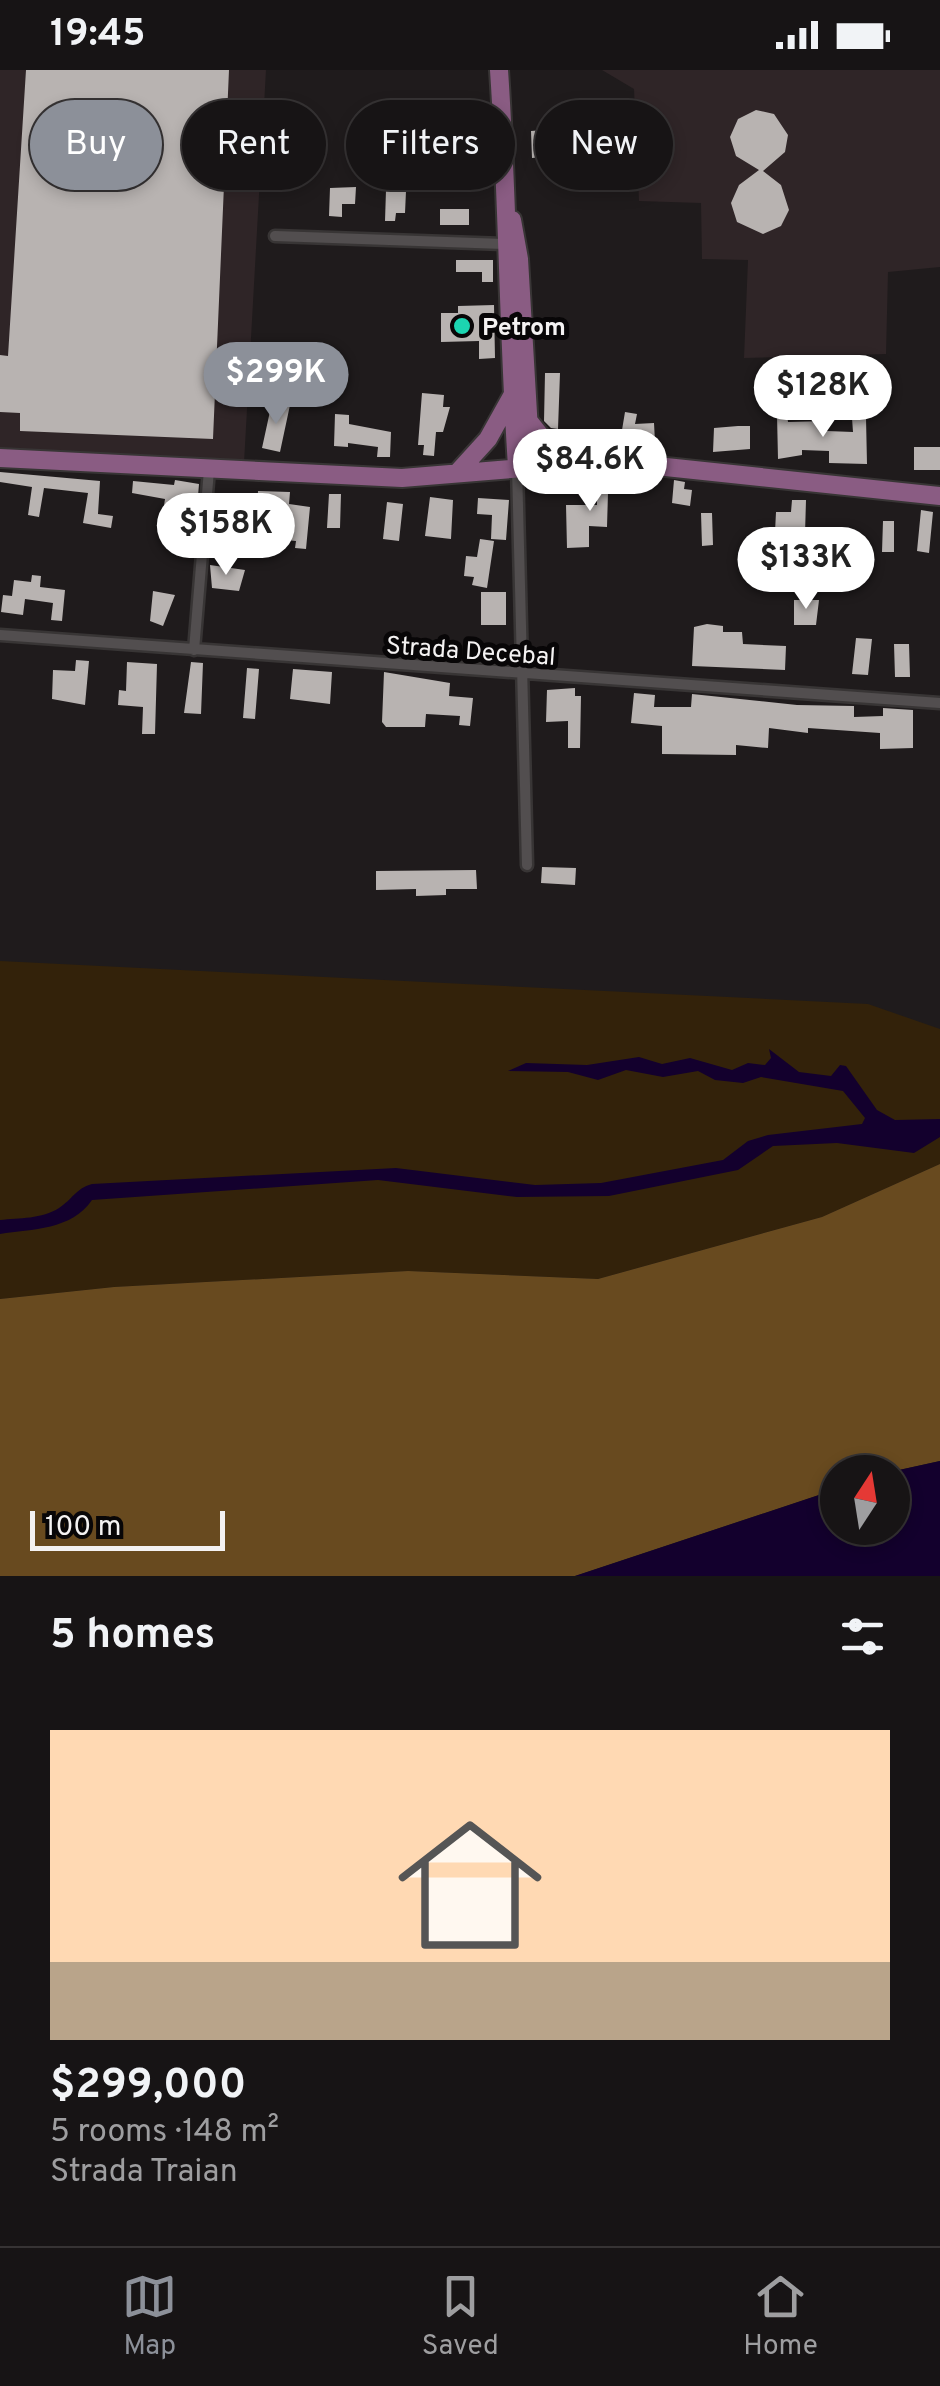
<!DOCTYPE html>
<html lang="en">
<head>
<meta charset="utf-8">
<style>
	body { margin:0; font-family:Overpass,sans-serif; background:#242122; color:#f1f3f6; height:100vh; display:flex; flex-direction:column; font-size:38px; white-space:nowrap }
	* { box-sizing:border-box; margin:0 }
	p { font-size:32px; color:#9e9ea0 }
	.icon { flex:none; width:55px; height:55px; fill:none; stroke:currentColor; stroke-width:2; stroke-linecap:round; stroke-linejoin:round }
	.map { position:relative; height:1506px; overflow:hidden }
	.sheet { display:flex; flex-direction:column; background:#171415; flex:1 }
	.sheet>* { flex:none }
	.banner { position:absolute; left:30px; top:30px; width:880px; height:90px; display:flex; gap:20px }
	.needle { width:65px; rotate:12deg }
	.controls { position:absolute; left:820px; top:1385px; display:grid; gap:20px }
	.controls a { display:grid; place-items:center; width:90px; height:90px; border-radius:50%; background:#171415; box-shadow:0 5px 15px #0003,0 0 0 2px #363334; font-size:50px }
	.scale { position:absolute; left:30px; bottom:25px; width:195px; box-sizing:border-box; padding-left:10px; border:5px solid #f4f2f2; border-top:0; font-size:28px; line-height:35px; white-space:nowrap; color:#f4f2f2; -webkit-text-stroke:8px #080607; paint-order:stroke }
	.price { position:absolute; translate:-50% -85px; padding:0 22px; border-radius:35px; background:#fff; color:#222; font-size:32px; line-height:65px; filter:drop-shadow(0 2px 5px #0008) }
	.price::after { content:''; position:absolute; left:50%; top:60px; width:30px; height:22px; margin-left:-15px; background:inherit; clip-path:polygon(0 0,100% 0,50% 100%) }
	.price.active { background:#8c9099; color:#fff }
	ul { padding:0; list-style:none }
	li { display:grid; align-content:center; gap:20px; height:530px; padding:0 50px }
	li+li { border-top:2px solid #363334 }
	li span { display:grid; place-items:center; height:310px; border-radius:0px; color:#555 }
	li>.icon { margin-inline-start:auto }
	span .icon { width:180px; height:180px; fill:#fffc; stroke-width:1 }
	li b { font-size:42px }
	h2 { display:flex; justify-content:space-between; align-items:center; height:120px; padding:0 50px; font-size:42px }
	.tag { padding:0 35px; border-radius:45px; background:#171415; box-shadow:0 5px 15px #0003,0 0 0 2px #363334; font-size:35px; line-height:90px }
	.tag.active { background:#8c9099; color:#fff }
	.status { display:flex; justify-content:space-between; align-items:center; height:70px; padding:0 50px; background:#171415; direction:ltr }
	.status svg { height:28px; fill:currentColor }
	.dock { display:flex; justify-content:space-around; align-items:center; height:140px; border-top:2px solid #363334; background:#171415; font-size:28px; color:#9e9ea0 }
	.dock a { display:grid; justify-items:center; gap:5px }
	.dock .active { color:#8c9099 }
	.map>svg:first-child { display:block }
	.built { fill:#2f2527 }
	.green { fill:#33220a }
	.forest { fill:#684a1f }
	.water { fill:#13002d }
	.building { fill:#b8b3b1 }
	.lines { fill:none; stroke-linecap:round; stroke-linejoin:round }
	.street-casing { stroke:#383535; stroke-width:15 }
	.primary-casing { stroke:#383535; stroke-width:22 }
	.street { stroke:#524e4f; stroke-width:10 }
	.primary { stroke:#8a5c83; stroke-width:18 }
	.poi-dot { fill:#1cd5b1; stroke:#080607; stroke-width:4 }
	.labels { text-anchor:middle; stroke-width:10; stroke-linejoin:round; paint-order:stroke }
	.poi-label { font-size:25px; font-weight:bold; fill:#f4f2f2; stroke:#080607; text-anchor:start }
	.street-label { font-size:25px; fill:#f4f2f2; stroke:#080607 }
</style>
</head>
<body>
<div class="status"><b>19:45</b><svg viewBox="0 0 49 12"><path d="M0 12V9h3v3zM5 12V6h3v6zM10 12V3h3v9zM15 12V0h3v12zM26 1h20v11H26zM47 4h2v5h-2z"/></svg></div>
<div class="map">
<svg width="940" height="1506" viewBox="0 0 940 1506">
	<rect width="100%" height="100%" fill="#1f1b1c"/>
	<path class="built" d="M0,0H266L244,393L0,378Z
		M602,0H940V197L888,202L886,284L744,288L748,190L702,189L701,133L639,131L634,19Z"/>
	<path class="green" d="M0,891L868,934L940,959V1094L822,1147L598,1209L408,1201L114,1217L0,1229Z"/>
	<path class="forest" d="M940,1094V1391L890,1402H838L837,1419L575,1506H0V1229L114,1217L408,1201L598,1209L822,1147Z"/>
	<path class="water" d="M769,979L799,1002L831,1006L840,995L846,996L877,1040L895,1050L940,1049V1067L914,1083L837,1073L773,1076L738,1100L609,1126L517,1127L378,1110L92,1130C72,1160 32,1159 0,1164V1150C19,1148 42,1149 59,1138C73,1129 75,1119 92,1114L396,1098L535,1115L601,1113L723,1090L748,1071L768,1065L862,1054L865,1048L843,1021L761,1007L743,1013L715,1010L698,1001L663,1007L626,1000L598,1010L568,1002L508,1001L526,993L587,995L639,987L662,994L690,988L732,1000L748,993L765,995L771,988Z
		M940,1391V1506H575L837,1419L838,1458H892L890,1402Z"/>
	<path class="building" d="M26,0H229L213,369L20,361V343L0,342V285L8,286Z
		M756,40L774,44L788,65L785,82L763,101L781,115L789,140L781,156L763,164L737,152L731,133L739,115L759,100L736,86L730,67L738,49Z
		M543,60L544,87L532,88L531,61Z
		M356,117L355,134H342V147L329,146L330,118Z
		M386,120L406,121L405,143H396L395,151H385Z
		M440,139H469V155H440Z
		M456,190H493V212H482V202H456Z
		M494,235L495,288L479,289V271L441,272V243H458V236Z
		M545,303H560L558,359L551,358L544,351Z
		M422,323L444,325L443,337H450L443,362H436L434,386L423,385L424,375H418Z
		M272,332L290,335L280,382L262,378Z
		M625,342L637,344L635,354L654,353L655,372L621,366Z
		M335,344L349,345V354L391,362L390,387H377L378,377L348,373V377L334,376Z
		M787,344L788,352L827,351V361L853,362L852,348H866L867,394L829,393V381L802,380V385L778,389L777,345Z
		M738,356H750V379L713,382L714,358Z
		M914,377H940V400H914Z
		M0,402L100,411L98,444L113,446L111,458L83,453L88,423L44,418L39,447L28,445L32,417L0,412Z
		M175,410L199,414L195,464L160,461L165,429L132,423L133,411L174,415Z
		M597,410L626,411L625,423H608L607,457L589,456V477L567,478L566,435H597Z
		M674,410L685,412L684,419L692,420L690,436L672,433Z
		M258,421L290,422L289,434L310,437L306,479L295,478L296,471L273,469L275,444L257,443Z
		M329,424H341L340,458H327Z
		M430,427L453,430L451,469L425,466Z
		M478,428L509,430L506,470L491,469L492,445L477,444Z
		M792,430H806L805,464L775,462L776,442H791Z
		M387,432L403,434L399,471L383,469Z
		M921,440L933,442L929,483L917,481Z
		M701,443H712L713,475L702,476Z
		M883,451H894V482H882Z
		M480,469L494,471L487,518L472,515L474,507L464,506L466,486L477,487Z
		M210,495L245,500L239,521L212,518Z
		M32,505L41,506L40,517L65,520L62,551L51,550L53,533L25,529L23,545L1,542L3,525L12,526L14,510L31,512Z
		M153,521L175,525L163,556L150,551Z
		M481,522H506V555H481Z
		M794,530H819L816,555H794Z
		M707,554L723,556V562H742L743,574L786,576L785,600L692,596L694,557Z
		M856,568L872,569L868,605L852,604Z
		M894,574H909L910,607H895Z
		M76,590L89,591L85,635L52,629L53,600L75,601Z
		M127,592L157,594L155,664H142L143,637L118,635L119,620L126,621Z
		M191,592L203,593L201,644L184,643Z
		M247,598L259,599L255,649L243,648Z
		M293,599L332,602L330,634L290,629Z
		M384,602L450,613L449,626L473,628L470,656L459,655L460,646L426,644L425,657H386L382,652Z
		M575,618V626H581L580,678H568V651L546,652L547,620Z
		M634,623L655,625L654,637H691L692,624L797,635L854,636V647L883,646V638L913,640V678L880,679V663L808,658V663L769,658L768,678L736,675V685L662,684V656L631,653Z
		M542,797L576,798L575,815L541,813Z
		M476,800L477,819H446V825L416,826V819L376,820V801Z"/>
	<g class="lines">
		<defs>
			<path id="street" d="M275,166L504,174
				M517,397L527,795
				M0,565L940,633
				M194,580L209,400"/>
			<path id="primary" d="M499,0C508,132 508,264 517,396
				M512,150L519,189L531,395
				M528,350L543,369L594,387
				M0,388L402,408L609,391L940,426
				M458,402L488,369L512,326"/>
		</defs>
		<use href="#street" class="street-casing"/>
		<use href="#primary" class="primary-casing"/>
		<use href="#street" class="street"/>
		<use href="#primary" class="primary"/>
	</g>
	<circle class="poi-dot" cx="462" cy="256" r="10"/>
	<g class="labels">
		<g class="poi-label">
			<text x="482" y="265">Petrom</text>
		</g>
		<g class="street-label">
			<text transform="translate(471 580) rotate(4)" y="9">Strada Decebal</text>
		</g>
	</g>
</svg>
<div class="controls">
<a><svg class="needle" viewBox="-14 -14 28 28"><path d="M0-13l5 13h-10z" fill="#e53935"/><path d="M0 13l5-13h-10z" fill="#9e9ea0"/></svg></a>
</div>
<div class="scale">100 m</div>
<b class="price active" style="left:276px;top:357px">$299K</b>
<b class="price" style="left:823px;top:370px">$128K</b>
<b class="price" style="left:590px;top:444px">$84.6K</b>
<b class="price" style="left:226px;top:508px">$158K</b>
<b class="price" style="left:806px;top:542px">$133K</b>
<div class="banner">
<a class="tag active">Buy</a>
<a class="tag">Rent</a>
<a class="tag">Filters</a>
<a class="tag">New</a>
</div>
</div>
<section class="sheet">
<h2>5 homes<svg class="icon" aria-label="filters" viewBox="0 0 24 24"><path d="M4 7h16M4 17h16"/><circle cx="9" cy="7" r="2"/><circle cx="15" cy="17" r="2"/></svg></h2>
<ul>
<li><span style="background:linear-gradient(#ffd9b3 75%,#b9a48a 0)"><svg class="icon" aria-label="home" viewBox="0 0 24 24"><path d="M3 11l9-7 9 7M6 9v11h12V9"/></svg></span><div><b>$299,000</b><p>5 rooms · 148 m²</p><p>Strada Traian</p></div></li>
</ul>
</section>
<nav class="dock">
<a class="active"><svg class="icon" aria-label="map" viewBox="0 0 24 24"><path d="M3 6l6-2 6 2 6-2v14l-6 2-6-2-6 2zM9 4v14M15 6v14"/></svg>Map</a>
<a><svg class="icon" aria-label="saved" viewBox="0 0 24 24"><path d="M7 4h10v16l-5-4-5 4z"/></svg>Saved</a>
<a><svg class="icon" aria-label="home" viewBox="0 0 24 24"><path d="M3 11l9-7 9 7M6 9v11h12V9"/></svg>Home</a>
</nav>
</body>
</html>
